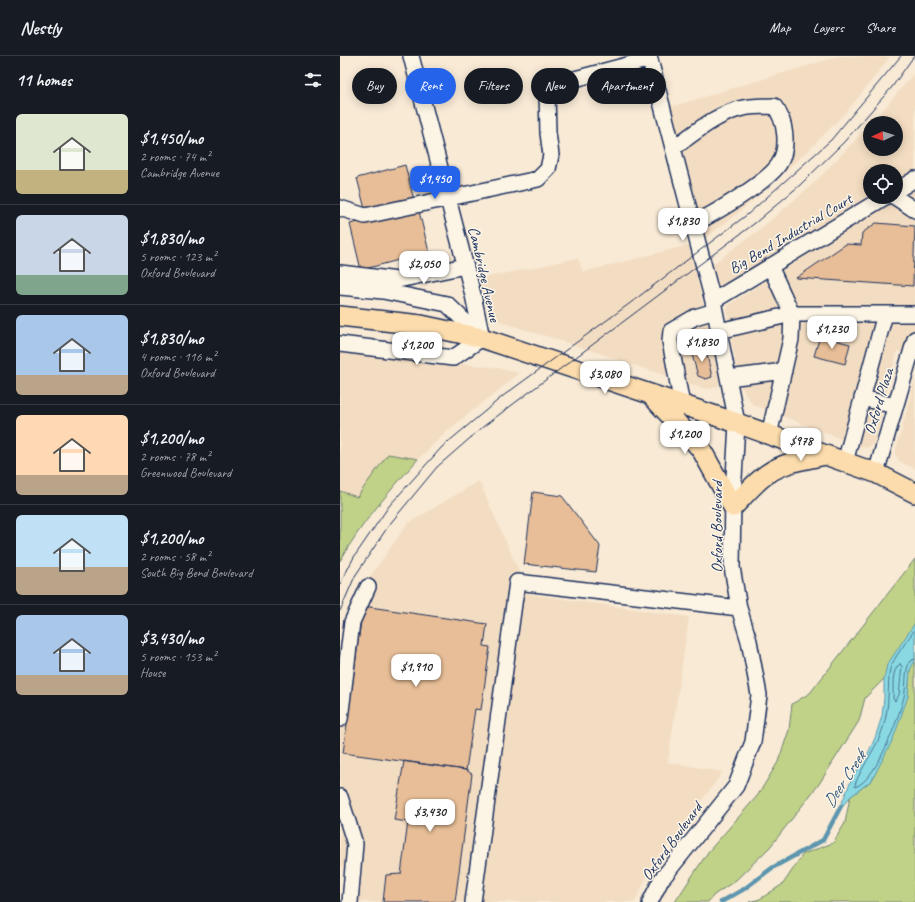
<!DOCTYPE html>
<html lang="en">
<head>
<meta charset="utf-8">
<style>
	body { margin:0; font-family:Caveat,sans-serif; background:#242831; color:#f1f3f6; height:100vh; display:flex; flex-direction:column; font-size:15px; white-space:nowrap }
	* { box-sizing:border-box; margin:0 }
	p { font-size:13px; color:#9ea1a6 }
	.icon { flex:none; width:22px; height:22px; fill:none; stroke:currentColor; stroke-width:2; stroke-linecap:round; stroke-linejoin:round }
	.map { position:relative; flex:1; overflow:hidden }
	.side { display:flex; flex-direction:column; background:#171b24; width:340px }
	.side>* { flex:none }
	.guide { position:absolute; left:12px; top:12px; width:380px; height:36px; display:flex; gap:8px }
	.needle { width:26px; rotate:266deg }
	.buttons { position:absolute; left:523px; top:60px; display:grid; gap:8px }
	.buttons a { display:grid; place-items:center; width:40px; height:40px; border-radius:50%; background:#171b24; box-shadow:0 2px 10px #0003; font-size:20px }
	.price { position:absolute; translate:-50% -34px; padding:0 9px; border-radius:8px; background:#fff; color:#222; font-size:13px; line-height:26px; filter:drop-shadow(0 1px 2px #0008) }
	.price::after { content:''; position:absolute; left:50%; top:24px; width:12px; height:9px; margin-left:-6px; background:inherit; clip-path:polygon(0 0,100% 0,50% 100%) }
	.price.on { background:#2563eb; color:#fff }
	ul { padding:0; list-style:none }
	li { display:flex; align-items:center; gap:12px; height:100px; padding:0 16px }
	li+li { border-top:1px solid #363941 }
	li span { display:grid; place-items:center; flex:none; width:112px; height:80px; border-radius:6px; color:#555 }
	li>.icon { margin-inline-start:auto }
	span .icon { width:48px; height:48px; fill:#fffc; stroke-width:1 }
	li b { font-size:17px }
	h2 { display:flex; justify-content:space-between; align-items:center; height:48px; padding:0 16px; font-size:17px }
	.chip { padding:0 14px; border-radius:18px; background:#171b24; box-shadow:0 2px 10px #0003; font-size:14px; line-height:36px }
	.chip.on { background:#2563eb; color:#fff }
	header { display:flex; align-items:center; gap:24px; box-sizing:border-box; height:56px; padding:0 20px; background:#171b24; border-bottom:1px solid #363941 }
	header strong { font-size:19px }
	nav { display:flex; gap:22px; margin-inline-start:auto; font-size:14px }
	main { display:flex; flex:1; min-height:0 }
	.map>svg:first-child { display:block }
	.built { fill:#f3ddc2 }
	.green { fill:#c0d287; stroke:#6e8072 }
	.water { fill:#89d9e3; stroke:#5d95ae }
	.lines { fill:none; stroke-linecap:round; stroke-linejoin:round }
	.shore { stroke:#477393; stroke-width:1 }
	.stream { stroke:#5d95ae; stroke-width:4.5 }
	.building { fill:#e7be97; stroke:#1b2f5e }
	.minor-casing { stroke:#1b2f5e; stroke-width:18 }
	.major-casing { stroke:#1b2f5e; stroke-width:22 }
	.minor { stroke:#fcf5e5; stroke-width:15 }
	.major { stroke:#fcdcac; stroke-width:19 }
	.tram { stroke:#1b2f5e; stroke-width:1 }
	.labels { text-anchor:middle; stroke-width:3; stroke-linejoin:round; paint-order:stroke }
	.street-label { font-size:16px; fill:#1b2f5e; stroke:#fcf5e5 }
	.water-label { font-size:17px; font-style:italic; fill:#365a7f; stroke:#fcf5e5 }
</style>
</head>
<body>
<header>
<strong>Nestly</strong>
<nav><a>Map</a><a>Layers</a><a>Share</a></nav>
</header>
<main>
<section class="side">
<h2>11 homes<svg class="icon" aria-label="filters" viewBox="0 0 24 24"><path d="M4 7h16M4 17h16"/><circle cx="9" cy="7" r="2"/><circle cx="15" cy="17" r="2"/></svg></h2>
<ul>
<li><span style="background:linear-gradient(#dfe7d0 70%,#c2b280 0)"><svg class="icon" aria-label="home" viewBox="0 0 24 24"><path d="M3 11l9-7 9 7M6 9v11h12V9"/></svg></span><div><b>$1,450/mo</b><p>2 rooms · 74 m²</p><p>Cambridge Avenue</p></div></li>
<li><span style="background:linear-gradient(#c9d6e8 75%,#7fa58c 0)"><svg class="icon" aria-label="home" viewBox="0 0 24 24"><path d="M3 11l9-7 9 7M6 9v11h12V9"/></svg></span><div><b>$1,830/mo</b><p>5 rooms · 123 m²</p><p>Oxford Boulevard</p></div></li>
<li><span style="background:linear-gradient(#a9c7e8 75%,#b9a48a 0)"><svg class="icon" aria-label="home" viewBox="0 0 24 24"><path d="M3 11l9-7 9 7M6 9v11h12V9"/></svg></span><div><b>$1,830/mo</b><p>4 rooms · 116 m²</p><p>Oxford Boulevard</p></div></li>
<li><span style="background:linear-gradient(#ffd9b3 75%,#b9a48a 0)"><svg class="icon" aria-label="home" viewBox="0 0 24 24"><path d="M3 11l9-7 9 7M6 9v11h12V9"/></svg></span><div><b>$1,200/mo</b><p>2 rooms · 78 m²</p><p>Greenwood Boulevard</p></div></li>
<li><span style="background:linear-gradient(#bfe0f5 65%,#b9a48a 0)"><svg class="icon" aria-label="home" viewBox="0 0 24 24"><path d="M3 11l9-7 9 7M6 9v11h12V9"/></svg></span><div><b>$1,200/mo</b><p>2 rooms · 58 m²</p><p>South Big Bend Boulevard</p></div></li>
<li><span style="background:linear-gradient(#a9c7e8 75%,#b9a48a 0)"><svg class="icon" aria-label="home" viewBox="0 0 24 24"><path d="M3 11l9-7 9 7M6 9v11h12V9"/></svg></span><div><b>$3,430/mo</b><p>5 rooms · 153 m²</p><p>House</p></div></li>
</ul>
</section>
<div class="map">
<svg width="575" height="846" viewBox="0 0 575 846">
	<rect width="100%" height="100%" fill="#f8ead5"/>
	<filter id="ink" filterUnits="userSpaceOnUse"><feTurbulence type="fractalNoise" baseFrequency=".025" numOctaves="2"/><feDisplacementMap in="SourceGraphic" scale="8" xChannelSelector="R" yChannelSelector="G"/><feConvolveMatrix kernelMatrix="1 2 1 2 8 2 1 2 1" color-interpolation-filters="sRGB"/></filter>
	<g filter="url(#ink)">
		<path class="built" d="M499,0L550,1L509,53L469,94L404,152L365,183L331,51Z
			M575,16V125L562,119L556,123V115H530V139L380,234L373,208L420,173L472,129L530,69V93H556V67H532Z
			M575,130V299L557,295L534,388L527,392L519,390L412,348L404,336L398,321L387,259L388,249Z
			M349,189L380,317L381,324L378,330L371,333L362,332L259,297L161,266L152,257L143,240L139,223L238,202L243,216Z
			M0,295L153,311L180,317L111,372L78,403L48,398L17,442L0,435Z
			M575,323V413L559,405L555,398Z
			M139,425L189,538L349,561L328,706L383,716L310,814L295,846H2L6,822L0,806V620L25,528L67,468Z"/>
		<path class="green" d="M48,398L78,403C50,435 21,467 0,505V435L17,441Z
			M575,503V846H409L420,843L443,828L463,798L493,787L505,767L510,741L532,724L568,640L570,614L544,623L525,642L519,665L479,728L430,791L396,824L374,839L368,846H335L368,796L418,739L438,706L449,674L452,648L470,637Z"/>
		<path class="water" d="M575,567V604L570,614L568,640L553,683L532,724L510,741L499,754L512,722L526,702L535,682L542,660L544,642V623L547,609Z"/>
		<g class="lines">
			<path class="shore" d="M575,573C568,584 554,601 550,613C548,622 549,631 548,640C548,655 544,672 538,685C534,693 513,727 515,731C537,724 558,663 564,641C567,628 564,616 570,605L575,603
				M560,608L562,610L559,639L555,645L553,643C554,633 550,615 560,608Z"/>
			<path class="stream" d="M381,846L404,833L432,812L483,784L501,750"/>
		</g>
		<path class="building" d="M65,109L74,144L26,157L17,122Z
			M78,151L89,196L21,214L10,168Z
			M536,167L575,170L573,230L456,222L506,188L521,189L522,177Z
			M480,280L510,288L505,308L474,300Z
			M365,290L372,321L366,323L358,320L351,295Z
			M193,436L222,440L260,490L256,516L184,508Z
			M23,550L147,568L144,590L150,591L141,654L135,653L126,714L3,697Z
			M64,705L126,714L132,718L115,846H43L46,819L61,818L68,766L54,764Z"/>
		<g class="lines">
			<defs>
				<path id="minor" d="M71,0L133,239L142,282
					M309,0L373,245L397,367L393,440L392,511L399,552L409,585L419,639L413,686L396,730L321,824L310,846
					M333,92C355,77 376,58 403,52C413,50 424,50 434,50C446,64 449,92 439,108C429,125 371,160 352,168
					M556,135L575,123
					M555,141L575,154
					M0,152L25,160L198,123L208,113L211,99L208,77L207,37L216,28L310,3
					M0,217L58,224L125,210
					M0,231L43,235L107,248L142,282
					M373,245L545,141
					M379,275L452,258H575
					M0,288L113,302L142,282
					M388,322L444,315
					M522,342L555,350
					M342,349L330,285L331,275L355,261L375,255
					M429,379L451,283L452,258L430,210
					M505,406L545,258
					M536,417L575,283
					M0,663L12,566L28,531
					M0,741L15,788L10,846
					M133,846L177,526L399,552"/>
				<path id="major" d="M0,260L81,269L142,282L397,367L505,406L536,417L575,437
					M312,340L361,393L393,451C404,440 414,427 427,418C444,406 466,403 486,399"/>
			</defs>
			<use href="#minor" class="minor-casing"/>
			<use href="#major" class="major-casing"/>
			<use href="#minor" class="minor"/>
			<use href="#major" class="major"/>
			<path class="tram" d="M0,528L14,501L49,450L102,391L163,340L289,248L408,158L491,84L561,0
				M0,555L15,520L49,469L97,411L144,370L415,167L460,129L504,86L552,31L574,0"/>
		</g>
	</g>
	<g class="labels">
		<g class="street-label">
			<text transform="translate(450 177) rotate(-31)" y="6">Big Bend Industrial Court</text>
			<text transform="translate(145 218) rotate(77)" y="6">Cambridge Avenue</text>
			<text transform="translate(538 345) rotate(-73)" y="6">Oxford Plaza</text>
			<text transform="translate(376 471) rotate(-90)" y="6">Oxford Boulevard</text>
			<text transform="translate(331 785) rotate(-54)" y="6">Oxford Boulevard</text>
		</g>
		<g class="water-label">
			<text transform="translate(504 723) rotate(-57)" y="6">Deer Creek</text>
		</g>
	</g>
</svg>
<div class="buttons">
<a><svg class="needle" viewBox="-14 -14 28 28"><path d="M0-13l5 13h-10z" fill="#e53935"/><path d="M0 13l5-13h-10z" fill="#9ea1a6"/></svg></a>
<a><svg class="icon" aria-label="locate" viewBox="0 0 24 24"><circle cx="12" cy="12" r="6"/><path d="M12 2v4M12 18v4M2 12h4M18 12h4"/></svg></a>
</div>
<b class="price on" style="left:95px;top:144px">$1,450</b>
<b class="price" style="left:343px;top:186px">$1,830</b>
<b class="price" style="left:84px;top:229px">$2,050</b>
<b class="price" style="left:492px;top:294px">$1,230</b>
<b class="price" style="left:362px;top:307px">$1,830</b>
<b class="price" style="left:77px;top:310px">$1,200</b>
<b class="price" style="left:265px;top:339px">$3,080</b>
<b class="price" style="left:345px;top:399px">$1,200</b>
<b class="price" style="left:461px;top:406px">$978</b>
<b class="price" style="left:76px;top:632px">$1,910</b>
<b class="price" style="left:90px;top:777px">$3,430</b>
<div class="guide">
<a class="chip">Buy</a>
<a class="chip on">Rent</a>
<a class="chip">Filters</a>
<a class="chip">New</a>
<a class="chip">Apartment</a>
</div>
</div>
</main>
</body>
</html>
